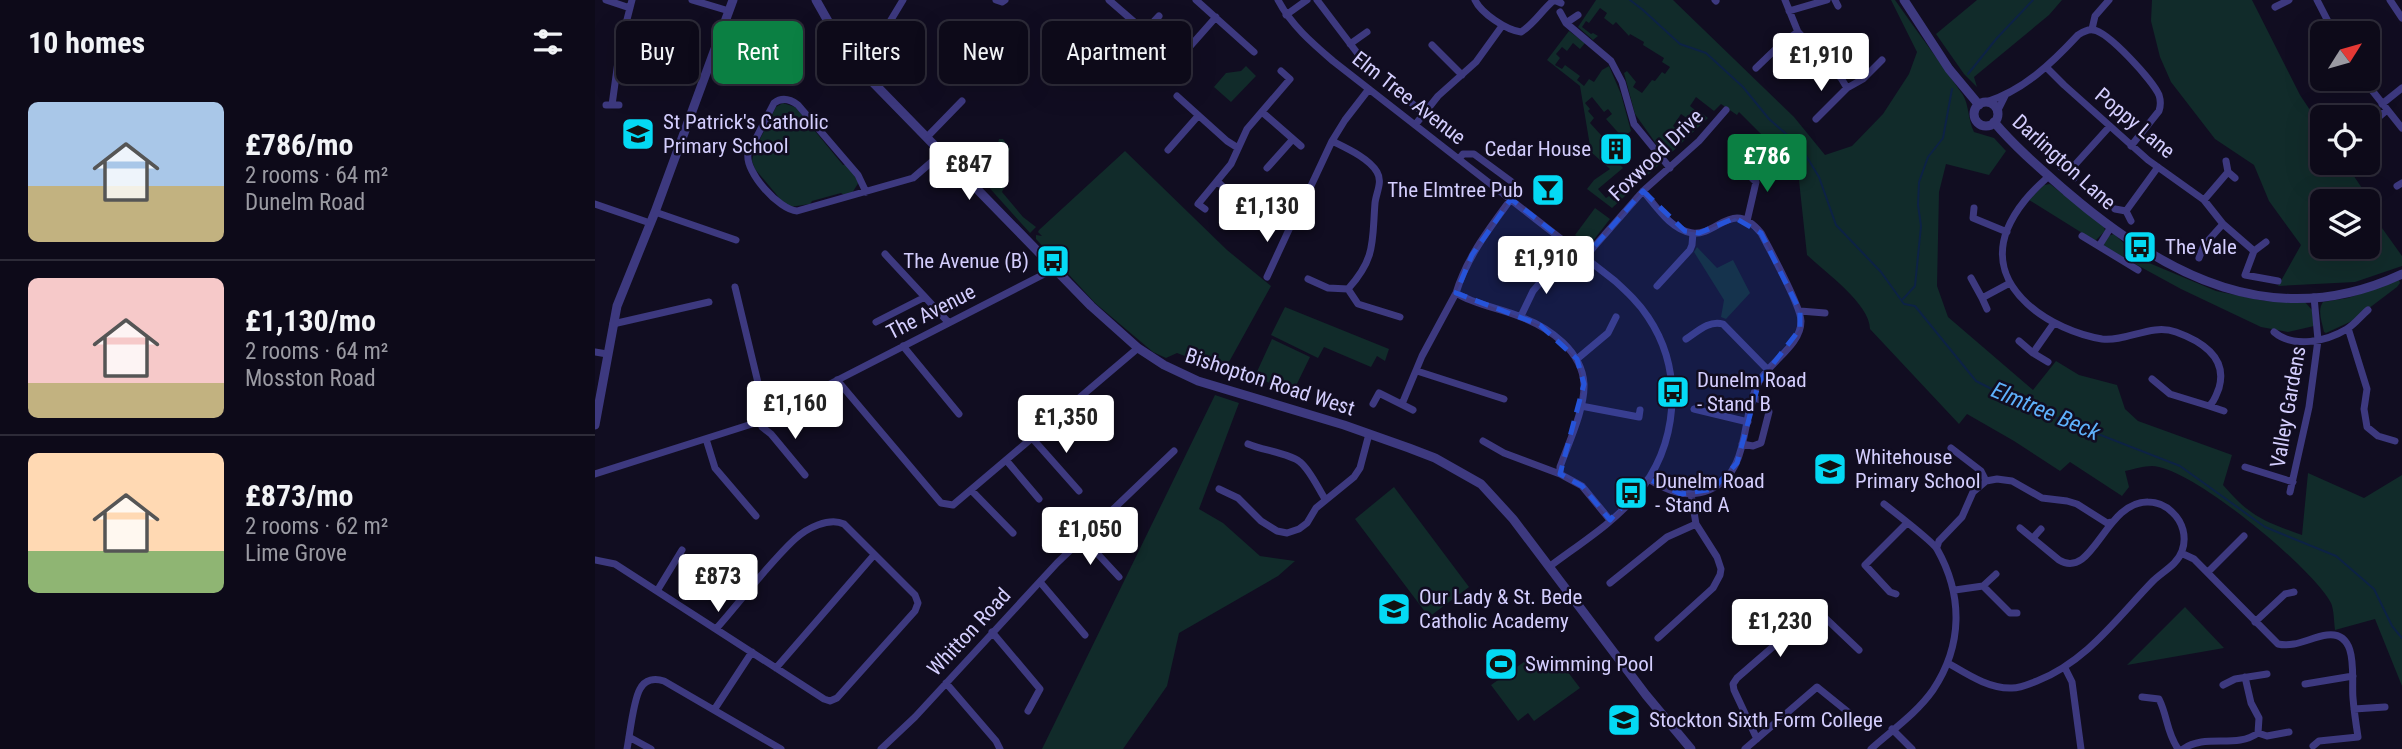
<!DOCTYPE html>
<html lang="en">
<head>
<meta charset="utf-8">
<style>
	body { margin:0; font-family:"Roboto Condensed",sans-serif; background:#161322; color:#f1f3f6; height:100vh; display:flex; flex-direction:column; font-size:26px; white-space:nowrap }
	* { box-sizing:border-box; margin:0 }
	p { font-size:23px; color:#9a9aa2 }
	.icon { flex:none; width:38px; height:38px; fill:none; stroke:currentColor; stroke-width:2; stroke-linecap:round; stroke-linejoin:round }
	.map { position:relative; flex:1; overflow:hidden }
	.panel { display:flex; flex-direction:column; background:#0d0a19; width:595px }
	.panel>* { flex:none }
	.top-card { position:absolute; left:21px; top:21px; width:665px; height:63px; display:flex; gap:14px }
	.needle { width:46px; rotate:53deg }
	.fabs { position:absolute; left:1715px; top:21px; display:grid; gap:14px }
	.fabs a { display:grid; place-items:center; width:70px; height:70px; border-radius:10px; background:#0d0a19; box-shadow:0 7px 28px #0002,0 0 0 2px #2d2b38; font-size:35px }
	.price { position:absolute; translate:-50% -60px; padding:0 16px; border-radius:7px; background:#fff; color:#222; font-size:23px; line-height:46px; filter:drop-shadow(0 2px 4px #0008) }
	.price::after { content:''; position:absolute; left:50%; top:42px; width:21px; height:16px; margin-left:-10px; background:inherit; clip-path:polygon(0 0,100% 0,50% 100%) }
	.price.selected { background:#0b8043; color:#fff }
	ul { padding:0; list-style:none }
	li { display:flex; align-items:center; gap:21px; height:175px; padding:0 28px }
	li+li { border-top:2px solid #2d2b38 }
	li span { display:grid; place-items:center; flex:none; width:196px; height:140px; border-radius:10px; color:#555 }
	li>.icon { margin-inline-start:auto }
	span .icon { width:84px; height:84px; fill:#fffc; stroke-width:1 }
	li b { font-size:30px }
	h2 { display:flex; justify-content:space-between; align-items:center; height:84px; padding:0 28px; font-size:30px }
	.pill { padding:0 24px; border-radius:10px; background:#0d0a19; box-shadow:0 7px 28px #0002,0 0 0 2px #2d2b38; font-size:24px; line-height:63px }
	.pill.selected { background:#0b8043; color:#fff }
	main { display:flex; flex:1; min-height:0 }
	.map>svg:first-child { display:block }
	.green { fill:#112b2a; fill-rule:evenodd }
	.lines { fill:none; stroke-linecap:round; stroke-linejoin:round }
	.stream { stroke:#0d2245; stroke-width:2 }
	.minor { stroke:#3d397f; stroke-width:7 }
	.tertiary { stroke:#3d397f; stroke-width:9 }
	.marked { fill:#2654da; fill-opacity:0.2; stroke:#2654da; stroke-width:5; stroke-dasharray:14 9; stroke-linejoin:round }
	.labels { text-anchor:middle; stroke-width:5; stroke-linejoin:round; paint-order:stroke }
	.street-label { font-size:21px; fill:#d4cefe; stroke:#110d21 }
	.poi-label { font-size:21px; fill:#d4cefe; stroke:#110d21; text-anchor:start }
	.water-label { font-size:23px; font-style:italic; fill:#5eb1fc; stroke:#110d21 }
</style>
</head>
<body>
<main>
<section class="panel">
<h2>10 homes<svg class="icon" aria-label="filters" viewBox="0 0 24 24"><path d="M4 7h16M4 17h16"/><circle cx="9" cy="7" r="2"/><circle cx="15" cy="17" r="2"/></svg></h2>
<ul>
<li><span style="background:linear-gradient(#a9c7e8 60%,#c2b280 0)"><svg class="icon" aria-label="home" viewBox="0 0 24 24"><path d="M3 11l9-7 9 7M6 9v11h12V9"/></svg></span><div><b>£786/mo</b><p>2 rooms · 64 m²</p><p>Dunelm Road</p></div></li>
<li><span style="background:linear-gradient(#f6c9c9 75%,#c2b280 0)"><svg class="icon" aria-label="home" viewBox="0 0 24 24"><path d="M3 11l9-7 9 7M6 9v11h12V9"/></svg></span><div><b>£1,130/mo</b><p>2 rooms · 64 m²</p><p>Mosston Road</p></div></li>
<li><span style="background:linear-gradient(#ffd9b3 70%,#8fb573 0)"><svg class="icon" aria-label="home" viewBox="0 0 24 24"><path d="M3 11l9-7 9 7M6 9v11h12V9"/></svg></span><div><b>£873/mo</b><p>2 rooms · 62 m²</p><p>Lime Grove</p></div></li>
</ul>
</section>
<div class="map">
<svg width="1807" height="749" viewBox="0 0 1807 749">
	<rect width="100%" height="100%" fill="#110d21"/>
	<path class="green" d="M1001,0H1078L1199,117L1230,155L1257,146L1288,114L1314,74L1322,52L1296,0H1300C1322,32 1346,63 1368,95C1374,105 1373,120 1379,132L1399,138L1411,151L1394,175L1351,164L1344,192L1342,286L1353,317L1438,390L1461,361L1484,375L1522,385L1530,409L1543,421L1637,455L1628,485C1656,517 1668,521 1707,535L1713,473L1769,498L1807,475V686L1780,619L1740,630C1739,622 1739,610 1736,603C1718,568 1595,466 1557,466C1549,466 1539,469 1530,471L1534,487L1527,496L1475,462L1465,471L1419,441L1372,414L1364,424L1275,329C1275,304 1230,272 1212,255L1203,171L1144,112L1142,115L1126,104L1119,111L1101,97L1095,106L1100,110L1093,119L1086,114L1078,126L1092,137L1106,120L1102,116L1105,112L1113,118L1075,154L1069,155L1040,114L1029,73L1032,71L1041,82L1038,87L1047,93L1057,80L1060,81L1067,72L1070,74L1075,67L1067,62L1069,58L1048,45L1049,42L1035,34L1034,36L1021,22L1018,25L1009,18L1012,13L1005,8L994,23L991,21L987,27L996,34L998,33L1003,36L998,40L983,27Z
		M1382,0H1467L1454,15L1379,77L1382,87L1369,74L1341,34Z
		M1557,0H1657L1705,95L1727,128V163H1750L1771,194L1777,214L1807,256V266L1760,282L1683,286L1706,245L1674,201L1659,165L1620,139L1576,82L1565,57L1556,21ZM1727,201H1773V247H1727Z
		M974,31L990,43L985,49L978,43L972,51L967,47L961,54L965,58L960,65L967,69L970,65L985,76L982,80L989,86L994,79L999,82L1007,70L1014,66L1026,94L1036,131L1028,138L1011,119L1017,114L1013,109L1009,112L997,97L990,103L995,109L993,111L999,118L995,123L1016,146L1010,152L1013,157L1016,155L1028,168L1003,189L1011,198L1014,196L1019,201L1022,198L1019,195L1041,176L1043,178L1047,175V170L1057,160L1053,155L1061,153L1068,161L1017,208L992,189L999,180L1015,169L996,152L985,86L952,60Z
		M651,66L661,76L636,102L619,87L631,73L646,71Z
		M188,103L200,107L215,122V125L248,165H252L264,182L257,193L249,195L246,193L217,201L215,204L195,207L186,200L160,169L157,161L159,151L181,107Z
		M404,139H408L415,149L404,166L414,177L407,192L428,217L441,227L435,233L382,174L383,169L401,151Z
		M530,151L632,250L676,286L629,371L582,353L571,358L558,352L500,303L441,239V235L447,236L443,232L444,230Z
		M1455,184L1509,226L1510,231L1500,241L1434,200L1449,185Z
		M1000,208L1015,219L994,246L980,235Z
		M1519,234L1547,260L1621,291L1670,301L1710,302L1717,310L1719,326L1693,332L1666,327L1586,289L1509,247L1508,243L1513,236Z
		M1102,247L1122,268L1138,260L1155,293L1131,319L1126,317L1129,300L1099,252Z
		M1804,280L1805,283L1802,287L1757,321L1731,333L1729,332C1727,322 1722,310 1728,302L1753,298Z
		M690,307L794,349L790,361L782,356L776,367L729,347L723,358L676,335Z
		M677,339L715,357L697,394L660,376Z
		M620,395L644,403L604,509L628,523L665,556L700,561L683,576L584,633L572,686L528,749H447Z
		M799,487L874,587L834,617L760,519Z
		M1590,607L1629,648L1532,665Z
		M960,655L985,688L939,721L933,713L923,721L896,685L936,657L944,668Z"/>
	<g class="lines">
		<path class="stream" d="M1035,0L1048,10L1085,44L1111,53L1148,87L1174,119L1205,146L1224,177L1241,225L1286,272L1309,304L1320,306L1381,381L1426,404L1585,466L1670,527L1741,556L1779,589L1797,626L1807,638
			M1373,74L1402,38L1438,0
			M1308,299L1320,286L1326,226L1323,205L1324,182L1333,157L1348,138L1357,89"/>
		<path class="minor" d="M11,0L35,8
			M97,0L134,11
			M401,0L407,2L410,0
			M514,0L583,60L621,17
			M601,0L659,52
			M683,0C696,25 717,43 738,61L1020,281C1032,292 1044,303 1053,317C1090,372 1083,446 1041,496C1017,524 983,545 954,567
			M722,0L763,54
			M880,0C886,13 911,30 926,32C939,24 947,10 959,0L966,3
			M1120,0L1121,1
			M1190,0L1203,32L1246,78L1252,88L1268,79L1287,60
			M1240,0L1243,6
			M1722,0L1739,33
			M1795,0L1807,18
			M1680,7L1694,0
			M1194,11L1232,0
			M965,12L971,23L1016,61L1027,82L1039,124L1075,168
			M691,15L712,0
			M971,23L983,15
			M1497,29L1500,16L1514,0
			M550,31L564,16
			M755,44L772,32
			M837,45L867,75
			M263,67L276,53L308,0
			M1161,68L1187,43L1203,32
			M1452,68L1469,85L1553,160L1609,200L1628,224L1659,251
			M686,71L695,79L652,129L636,164L622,181L642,200L692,224L700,220L737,141L750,120L774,89
			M1768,79L1807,128
			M800,90L829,113
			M582,96L632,141L643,148
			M1391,102C1428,91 1457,63 1483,35C1488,32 1493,29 1498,30C1513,31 1558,81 1564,95C1566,101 1566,105 1564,111L1536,146
			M1787,104L1807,88
			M11,105H24
			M17,105L25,47L37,0
			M667,112L706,146
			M1402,112L1410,96
			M1221,119L1252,88
			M820,125L843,96L881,62L907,26
			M1773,126L1792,110
			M332,137L367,101
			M737,141C751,148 774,158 782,172C788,182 781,193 780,203C777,242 781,258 753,289
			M573,150L603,116
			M864,159L868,154H879L917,182L916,190L913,196
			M1631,161L1633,172L1640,178
			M1466,167L1477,168L1515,126
			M672,168L698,139
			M1477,168L1479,178
			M1454,176C1436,192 1421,208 1412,230C1389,290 1458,331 1507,339C1532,342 1556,323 1581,332C1606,341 1633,357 1624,388C1621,395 1620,401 1614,406L1575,394L1557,379
			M1802,186L1807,183
			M1048,191C1061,206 1076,230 1097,233C1123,236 1137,198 1166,233C1175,250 1206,306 1206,321C1206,346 1175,361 1164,382C1145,416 1157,472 1114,490C1092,499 1073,491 1053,479
			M271,192L263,175L203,105C195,99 187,97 179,103L153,154C150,172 184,210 202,211L318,178L347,153
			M916,199C894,229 872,257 861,293C880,305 905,308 926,317C955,328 987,351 989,384C990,409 973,444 965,467V474L987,486L1015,520
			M1609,200L1633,172
			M0,204L55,223
			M1379,208L1378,218L1412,232
			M610,209L603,204L622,181
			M1520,209L1531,211L1536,221
			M1531,211L1563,167
			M60,212L141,240
			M1152,221L1161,182L1156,177
			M1487,236L1543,270
			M1671,242L1659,251L1650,275L1683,281
			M1504,246L1516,227
			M290,254L354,323
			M990,257L1048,191L1104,141L1131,110
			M1604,258L1609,245L1628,224
			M672,277L697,223
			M1376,278L1387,298L1415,283
			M713,279L733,288L753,289L763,304L805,317
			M1062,286L1095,250L1097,245L1098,233
			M140,287L171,416
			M1387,298L1392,309
			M1205,311L1230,313
			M926,316L938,291L960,265
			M281,322L330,297
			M18,324L114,302
			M1753,328L1772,389L1769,409L1772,427L1783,436L1800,441
			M1679,332C1699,349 1732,341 1752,329C1760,324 1766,316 1773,310
			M1091,339C1103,331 1114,320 1128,324L1173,370
			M1424,341L1438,353L1459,323
			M308,346L364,414
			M0,352L12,354
			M1438,353L1453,362
			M982,359L1013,333L1021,317
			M822,371L909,399
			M242,380L346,503L358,505L543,348
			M229,387L459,269
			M476,404L509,437
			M778,404L784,393L818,410
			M807,404L827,356L861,293
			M986,406L1044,417L1045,410
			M1614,406L1629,411
			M1099,409L1153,422
			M165,420L167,427L176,434L210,475
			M437,438L484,491
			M111,439L120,468L161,516
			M888,441L909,453L965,474
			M653,444C667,450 696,454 705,462C715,470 723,488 730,499
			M1147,444L1158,446L1166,443L1174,412L1172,402L1159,398
			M1356,448L1386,471L1391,481
			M411,460L444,499
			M1650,467L1698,482
			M0,474L160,423L225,389
			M624,489L643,498L666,521L682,531L692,533L704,529L712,523L721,508L759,477L765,468L774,434
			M376,490L418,533
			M1695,492L1714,407L1723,340L1719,297
			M488,538L524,577
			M1438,538L1446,529
			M1342,547L1344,541L1367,517L1378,492L1391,481L1402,479L1417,481L1447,498L1472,501L1482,504L1512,523L1517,522
			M1586,553L1599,559L1683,644C1700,648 1716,637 1732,635C1765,631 1756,679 1758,698C1759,711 1761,724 1763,737L1724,741L1718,746
			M0,560L20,564L229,699L235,701L242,698L320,611L323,603L320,595L249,524C234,517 212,528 200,539C173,564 146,601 121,629
			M1613,572L1649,536
			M445,582L490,635
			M1015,583L1072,537L1101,524
			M1388,586L1401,574
			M1360,590L1388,586L1415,613H1422
			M62,591L87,550
			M1301,594L1295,592L1270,565L1312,523
			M1660,622L1690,594L1699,592
			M397,632L445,689L433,711
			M1063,638L1118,588L1125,575L1126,569L1122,557L1101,524L1096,494
			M1353,663C1372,674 1394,689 1417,688C1426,688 1434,684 1442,681C1492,661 1522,618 1558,581C1568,571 1582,565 1587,551C1592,537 1588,522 1577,512C1571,506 1562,502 1553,502C1510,501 1498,581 1464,560L1425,528
			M181,668L279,555
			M1470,668L1477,682L1486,749
			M1650,677L1656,703L1664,718L1663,733
			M351,683L401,741L405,749
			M1710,684L1758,676
			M1628,685L1640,679L1672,674
			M1547,697L1564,699C1573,717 1571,731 1583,749
			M1759,709L1790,707
			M119,710L157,652
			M1297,729L1317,749
			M34,737L56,749
			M1162,739L1139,690L1138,684L1142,678L1218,612L1225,613L1264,650
			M32,749C35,734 38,701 45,689C50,679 60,678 69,681L186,749
			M286,749L320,717L462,563L579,451
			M1150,749L1222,687L1253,712
			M1276,749C1296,731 1322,713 1338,690C1368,645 1368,595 1342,549C1338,542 1298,511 1289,504
			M1588,749C1611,733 1641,749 1663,733L1672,736L1694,732"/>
		<path class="tertiary" d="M221,0L251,53L263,67L496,306L543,348L569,365L603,381L749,425L814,448L840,458L886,484L918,519L1051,695L1096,749
			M1309,0L1354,69L1384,105
			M1379 114a12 12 0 1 1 24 0a12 12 0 1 1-24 0Z
			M1399,122C1421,148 1447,170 1472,192C1570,276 1679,334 1807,274
			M0,425L22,306L60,212L138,0"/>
	</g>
	<path class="marked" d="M1048,191L1090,231L1104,233L1140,218L1166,233L1205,311V329L1164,382L1142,463L1118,489L1086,494L1053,479L1015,520L987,486L965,474L989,384L982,359L945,325L861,293L877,255L916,199L990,257Z"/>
	<defs>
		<symbol id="school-square" viewBox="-11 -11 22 22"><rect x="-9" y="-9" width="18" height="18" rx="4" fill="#04d9f4" stroke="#110d21"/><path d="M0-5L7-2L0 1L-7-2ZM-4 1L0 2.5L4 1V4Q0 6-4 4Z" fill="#111"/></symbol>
		<symbol id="building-square" viewBox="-11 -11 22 22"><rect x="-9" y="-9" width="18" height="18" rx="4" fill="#04d9f4" stroke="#110d21"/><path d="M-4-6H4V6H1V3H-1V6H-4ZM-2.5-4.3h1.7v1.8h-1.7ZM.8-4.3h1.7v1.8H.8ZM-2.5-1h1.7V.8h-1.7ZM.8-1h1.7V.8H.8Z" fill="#111"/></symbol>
		<symbol id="bar-square" viewBox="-11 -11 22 22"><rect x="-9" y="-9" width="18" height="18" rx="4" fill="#04d9f4" stroke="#110d21"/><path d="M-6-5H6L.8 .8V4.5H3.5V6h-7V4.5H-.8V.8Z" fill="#111"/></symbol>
		<symbol id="bus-square" viewBox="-11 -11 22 22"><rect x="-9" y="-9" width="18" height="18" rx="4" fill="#04d9f4" stroke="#110d21"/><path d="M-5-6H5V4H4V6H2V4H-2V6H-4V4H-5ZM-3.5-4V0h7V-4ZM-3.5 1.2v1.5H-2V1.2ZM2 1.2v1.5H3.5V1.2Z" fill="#111"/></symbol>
		<symbol id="stadium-square" viewBox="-11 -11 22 22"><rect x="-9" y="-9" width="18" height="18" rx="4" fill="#04d9f4" stroke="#110d21"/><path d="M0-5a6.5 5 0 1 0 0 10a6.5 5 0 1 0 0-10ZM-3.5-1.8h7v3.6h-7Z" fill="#111"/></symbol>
		<symbol id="university-square" viewBox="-11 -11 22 22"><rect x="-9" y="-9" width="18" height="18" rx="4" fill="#04d9f4" stroke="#110d21"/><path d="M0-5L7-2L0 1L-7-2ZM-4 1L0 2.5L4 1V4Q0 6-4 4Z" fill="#111"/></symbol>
	</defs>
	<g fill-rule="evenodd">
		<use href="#school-square" x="24" y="115" width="38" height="38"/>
		<use href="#building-square" x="1002" y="130" width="38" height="38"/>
		<use href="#bar-square" x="934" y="171" width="38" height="38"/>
		<use href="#bus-square" x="1526" y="228" width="38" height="38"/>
		<use href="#bus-square" x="439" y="242" width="38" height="38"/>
		<use href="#bus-square" x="1059" y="373" width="38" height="38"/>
		<use href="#school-square" x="1216" y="450" width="38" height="38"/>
		<use href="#bus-square" x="1017" y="474" width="38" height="38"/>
		<use href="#school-square" x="780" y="590" width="38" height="38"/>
		<use href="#stadium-square" x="887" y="645" width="38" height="38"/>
		<use href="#university-square" x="1010" y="701" width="38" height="38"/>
	</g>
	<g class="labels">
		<g class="street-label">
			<text transform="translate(814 98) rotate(38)" y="7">Elm Tree Avenue</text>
			<text transform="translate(1540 123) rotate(40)" y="7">Poppy Lane</text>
			<text transform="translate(1061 155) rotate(-44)" y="7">Foxwood Drive</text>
			<text transform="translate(1469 162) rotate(42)" y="7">Darlington Lane</text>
			<text transform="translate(336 312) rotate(-27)" y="7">The Avenue</text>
			<text transform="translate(675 382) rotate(18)" y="7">Bishopton Road West</text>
			<text transform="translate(1693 407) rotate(-80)" y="7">Valley Gardens</text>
			<text transform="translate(374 632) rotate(-47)" y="7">Whitton Road</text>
		</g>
		<g class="poi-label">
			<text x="68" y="129">St Patrick's Catholic<tspan x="68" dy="24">Primary School</tspan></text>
			<text x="996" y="156" text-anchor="end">Cedar House</text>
			<text x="928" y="197" text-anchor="end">The Elmtree Pub</text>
			<text x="1570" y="254">The Vale</text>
			<text x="434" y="268" text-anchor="end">The Avenue (B)</text>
			<text x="1102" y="387">Dunelm Road<tspan x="1102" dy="24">- Stand B</tspan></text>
			<text x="1260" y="464">Whitehouse<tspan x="1260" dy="24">Primary School</tspan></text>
			<text x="1060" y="488">Dunelm Road<tspan x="1060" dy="24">- Stand A</tspan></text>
			<text x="824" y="604">Our Lady &amp; St. Bede<tspan x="824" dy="24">Catholic Academy</tspan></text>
			<text x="930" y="671">Swimming Pool</text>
			<text x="1054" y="727">Stockton Sixth Form College</text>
		</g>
		<g class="water-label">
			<text transform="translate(1451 411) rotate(23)" y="8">Elmtree Beck</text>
		</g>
	</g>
</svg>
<div class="fabs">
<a><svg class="needle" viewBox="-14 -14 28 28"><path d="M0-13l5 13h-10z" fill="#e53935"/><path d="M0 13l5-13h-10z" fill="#9a9aa2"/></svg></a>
<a><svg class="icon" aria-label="locate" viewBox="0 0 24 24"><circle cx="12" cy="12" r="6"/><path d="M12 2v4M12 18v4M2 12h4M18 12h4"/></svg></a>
<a><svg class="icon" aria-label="layers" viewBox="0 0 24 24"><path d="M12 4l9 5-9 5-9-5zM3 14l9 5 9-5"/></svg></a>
</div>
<b class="price" style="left:1226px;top:93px">£1,910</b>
<b class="price selected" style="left:1172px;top:194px">£786</b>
<b class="price" style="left:374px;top:202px">£847</b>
<b class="price" style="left:672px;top:244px">£1,130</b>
<b class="price" style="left:951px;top:296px">£1,910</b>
<b class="price" style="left:200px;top:441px">£1,160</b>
<b class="price" style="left:471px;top:455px">£1,350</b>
<b class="price" style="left:495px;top:567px">£1,050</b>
<b class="price" style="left:123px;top:614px">£873</b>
<b class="price" style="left:1185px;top:659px">£1,230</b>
<div class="top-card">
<a class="pill">Buy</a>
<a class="pill selected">Rent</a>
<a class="pill">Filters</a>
<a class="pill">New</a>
<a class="pill">Apartment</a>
</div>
</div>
</main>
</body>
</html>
